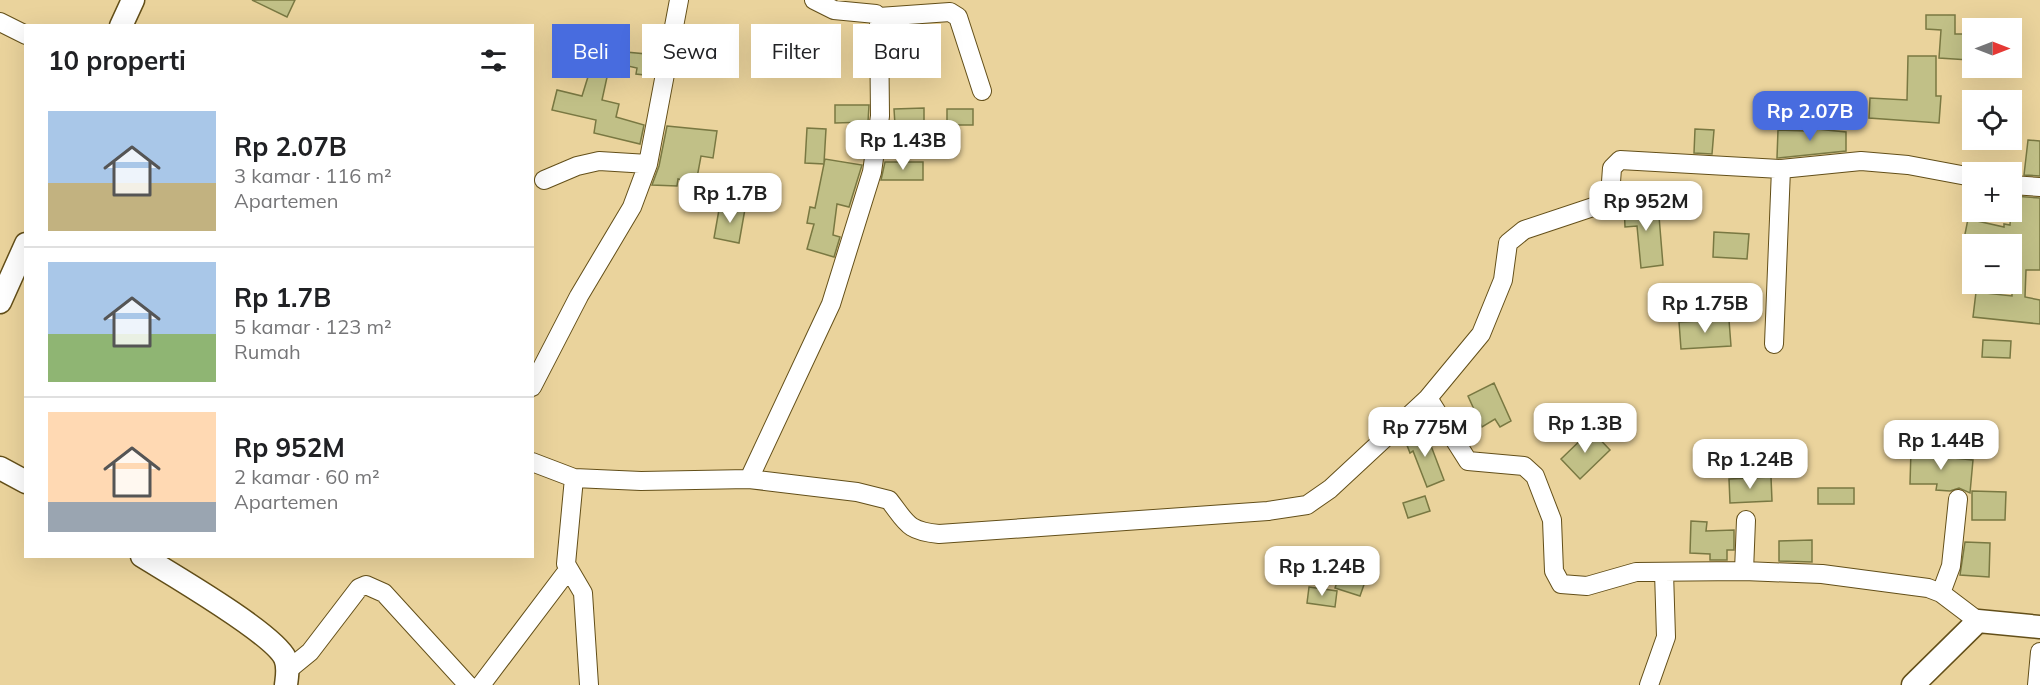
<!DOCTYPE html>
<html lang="id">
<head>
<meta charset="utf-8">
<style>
	body { margin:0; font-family:Mulish,sans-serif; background:#f6f6f6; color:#202124; height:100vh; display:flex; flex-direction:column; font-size:22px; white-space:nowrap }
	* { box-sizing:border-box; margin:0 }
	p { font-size:20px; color:#757577 }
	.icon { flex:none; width:33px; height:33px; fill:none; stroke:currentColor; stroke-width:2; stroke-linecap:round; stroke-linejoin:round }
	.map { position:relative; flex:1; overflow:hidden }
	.panel { position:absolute; left:24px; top:24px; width:510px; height:534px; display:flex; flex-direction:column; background:#fff; border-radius:0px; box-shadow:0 6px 24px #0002 }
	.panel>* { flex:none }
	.guide { position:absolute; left:552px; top:24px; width:570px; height:54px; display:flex; gap:12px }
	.needle { width:39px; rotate:90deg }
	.fabs { position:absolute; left:1962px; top:18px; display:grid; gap:12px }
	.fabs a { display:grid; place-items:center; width:60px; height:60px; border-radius:0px; background:#fff; box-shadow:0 6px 24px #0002; font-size:30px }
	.price { position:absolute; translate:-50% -51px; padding:0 14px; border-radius:12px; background:#fff; color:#222; font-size:20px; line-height:39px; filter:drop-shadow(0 2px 3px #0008) }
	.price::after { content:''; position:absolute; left:50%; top:36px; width:18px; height:14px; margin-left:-9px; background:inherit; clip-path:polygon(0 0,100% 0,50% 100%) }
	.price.current { background:#486cdf; color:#fff }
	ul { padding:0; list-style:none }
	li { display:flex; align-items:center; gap:18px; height:150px; padding:0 24px }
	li+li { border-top:2px solid #e0e0e0 }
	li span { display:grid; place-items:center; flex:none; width:168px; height:120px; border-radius:0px; color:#555 }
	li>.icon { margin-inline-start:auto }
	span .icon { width:72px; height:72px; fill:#fffc; stroke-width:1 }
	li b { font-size:26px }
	h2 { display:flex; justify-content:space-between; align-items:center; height:72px; padding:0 24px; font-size:26px }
	.pill { padding:0 21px; border-radius:0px; background:#fff; box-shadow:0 6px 24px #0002; font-size:21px; line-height:54px }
	.pill.current { background:#486cdf; color:#fff }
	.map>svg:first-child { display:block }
	.building { fill:#c1c087; stroke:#797842; stroke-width:1.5 }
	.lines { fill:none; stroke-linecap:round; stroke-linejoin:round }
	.minor-casing { stroke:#634f19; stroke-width:20 }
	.tertiary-casing { stroke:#634f19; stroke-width:25 }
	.minor { stroke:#fff; stroke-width:18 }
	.tertiary { stroke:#fff; stroke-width:22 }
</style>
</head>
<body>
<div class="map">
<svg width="2040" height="685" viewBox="0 0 2040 685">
	<rect width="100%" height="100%" fill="#ead39c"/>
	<path class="building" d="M252,0H295L287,17Z
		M1926,15H1955V34H1970L1969,60L1939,58L1941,30L1926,29Z
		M602,34H626V52L657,55L653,76L636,74L637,68L601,60Z
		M1908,56H1936V96H1941L1939,123L1869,118L1870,98L1907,100Z
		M592,64L609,68L602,100L619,104L616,117L644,125L640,144L594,133L596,120L552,110L557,90L582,96Z
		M835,105H869L868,122L835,123Z
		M924,108V124L895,125L894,109Z
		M947,109H973V125H947Z
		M667,126L717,131L713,158L701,156L696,183L678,179L677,186L652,185L659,166Z
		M807,128L826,129L824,163L825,159L862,165L849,207L837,204L833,235L840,237L834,257L807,249L814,224L807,223L810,207L815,208L824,164L805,163Z
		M1806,128L1846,132V151L1777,158L1778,130L1806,131Z
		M1695,129L1714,130L1712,154L1694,153Z
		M2028,140L2040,141V176L2024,175Z
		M885,162H923V180H881Z
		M2012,196L2040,198V270H2026L2025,297L2040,300V324L1973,317L1976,292L2012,296V244H1963L1968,219L2004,227V224L2010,225Z
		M720,204L745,209L739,243L714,238Z
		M1624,204H1658L1663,265L1641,268L1637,226L1625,227Z
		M1714,232L1749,234L1747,259L1713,257Z
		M1729,320L1731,346L1681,349L1679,322Z
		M1983,340L2011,341L2010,358L1982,357Z
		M1494,383L1511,421L1500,427L1495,419L1482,427L1468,396Z
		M1425,430L1444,480L1427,487L1413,451L1410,453L1405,440Z
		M1591,430L1610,450L1580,479L1561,459Z
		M1911,450L1934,451V456L1973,460L1970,493L1959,488L1950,491L1936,490L1937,484H1910Z
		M1771,477L1772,501L1730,503L1729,479Z
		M1818,488H1854V504H1818Z
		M1972,491L2006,492L2005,520H1972Z
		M1425,496L1430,511L1408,518L1403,503Z
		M1691,521L1707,522L1706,531L1734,530V550H1727V560H1710V554L1690,553Z
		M1812,540V562L1779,561V541Z
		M1965,542L1990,543L1989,577L1960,575Z
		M1341,570L1366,579L1360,596L1335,588Z
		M1309,587L1337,591L1335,607L1307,603Z"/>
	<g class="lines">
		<defs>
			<path id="minor" d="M879,17L950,12L958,17L982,91
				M0,22L26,35
				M544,180L577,166L599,161L648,164
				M2012,185L2040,187
				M1774,344L1781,169
				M532,387L579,296L632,207L648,164L679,0
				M1428,398L1481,334L1503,280L1508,243L1524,230L1605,203L1610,196L1612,168L1620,160L1781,169L1861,161L1908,165L1972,177
				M532,462L574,478L641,481L749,479L857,492L889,500C907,523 907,531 939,534L1268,511L1307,505L1330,489L1428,398L1468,461L1524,466L1535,476L1552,520L1554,571L1561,584L1587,586L1636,572L1744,571L1822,574L1928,588L1941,593L1978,621
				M574,478L566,564L583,593L589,685
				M749,479L831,304L872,172L880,116L879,17L876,14L834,10L814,0
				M1744,571L1746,520
				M1941,593L1951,566L1958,499
				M288,670L310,652L359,588L366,585L384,593L468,685
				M481,685L568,570
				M1649,685L1666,637L1664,572
				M2037,685L2040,652"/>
			<path id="tertiary" d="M121,26L133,0
				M0,302L26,244
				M0,468L26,482
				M142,556C171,574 273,633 285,658C289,667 287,676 286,685
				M1913,685L1978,621L2040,627"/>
		</defs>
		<use href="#minor" class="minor-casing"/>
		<use href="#tertiary" class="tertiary-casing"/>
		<use href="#minor" class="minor"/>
		<use href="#tertiary" class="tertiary"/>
	</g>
</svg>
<div class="fabs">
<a><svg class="needle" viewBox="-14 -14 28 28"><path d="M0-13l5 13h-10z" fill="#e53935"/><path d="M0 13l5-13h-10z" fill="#757577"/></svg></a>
<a><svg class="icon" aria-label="locate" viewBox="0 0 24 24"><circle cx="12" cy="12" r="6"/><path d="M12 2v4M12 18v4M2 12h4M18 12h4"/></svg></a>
<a>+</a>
<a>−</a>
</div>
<b class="price current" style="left:1810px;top:142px">Rp 2.07B</b>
<b class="price" style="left:903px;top:171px">Rp 1.43B</b>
<b class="price" style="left:730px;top:224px">Rp 1.7B</b>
<b class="price" style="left:1646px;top:232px">Rp 952M</b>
<b class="price" style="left:1705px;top:334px">Rp 1.75B</b>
<b class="price" style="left:1585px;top:454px">Rp 1.3B</b>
<b class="price" style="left:1425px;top:458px">Rp 775M</b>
<b class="price" style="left:1941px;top:471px">Rp 1.44B</b>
<b class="price" style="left:1750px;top:490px">Rp 1.24B</b>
<b class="price" style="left:1322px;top:597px">Rp 1.24B</b>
<div class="guide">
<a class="pill current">Beli</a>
<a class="pill">Sewa</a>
<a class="pill">Filter</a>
<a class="pill">Baru</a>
</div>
<section class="panel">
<h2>10 properti<svg class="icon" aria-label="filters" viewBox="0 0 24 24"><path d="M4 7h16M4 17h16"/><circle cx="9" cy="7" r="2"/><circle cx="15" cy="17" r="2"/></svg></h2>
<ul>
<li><span style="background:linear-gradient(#a9c7e8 60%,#c2b280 0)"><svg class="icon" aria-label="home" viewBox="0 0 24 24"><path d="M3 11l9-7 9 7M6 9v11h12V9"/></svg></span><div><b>Rp 2.07B</b><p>3 kamar · 116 m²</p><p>Apartemen</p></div></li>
<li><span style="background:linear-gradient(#a9c7e8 60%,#8fb573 0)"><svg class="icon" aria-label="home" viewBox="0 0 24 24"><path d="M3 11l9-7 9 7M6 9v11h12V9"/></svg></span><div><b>Rp 1.7B</b><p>5 kamar · 123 m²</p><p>Rumah</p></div></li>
<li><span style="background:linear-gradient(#ffd9b3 75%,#9aa5b1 0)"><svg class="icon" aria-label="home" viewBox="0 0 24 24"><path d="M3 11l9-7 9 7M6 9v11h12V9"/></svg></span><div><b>Rp 952M</b><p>2 kamar · 60 m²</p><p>Apartemen</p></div></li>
</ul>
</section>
</div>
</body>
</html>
